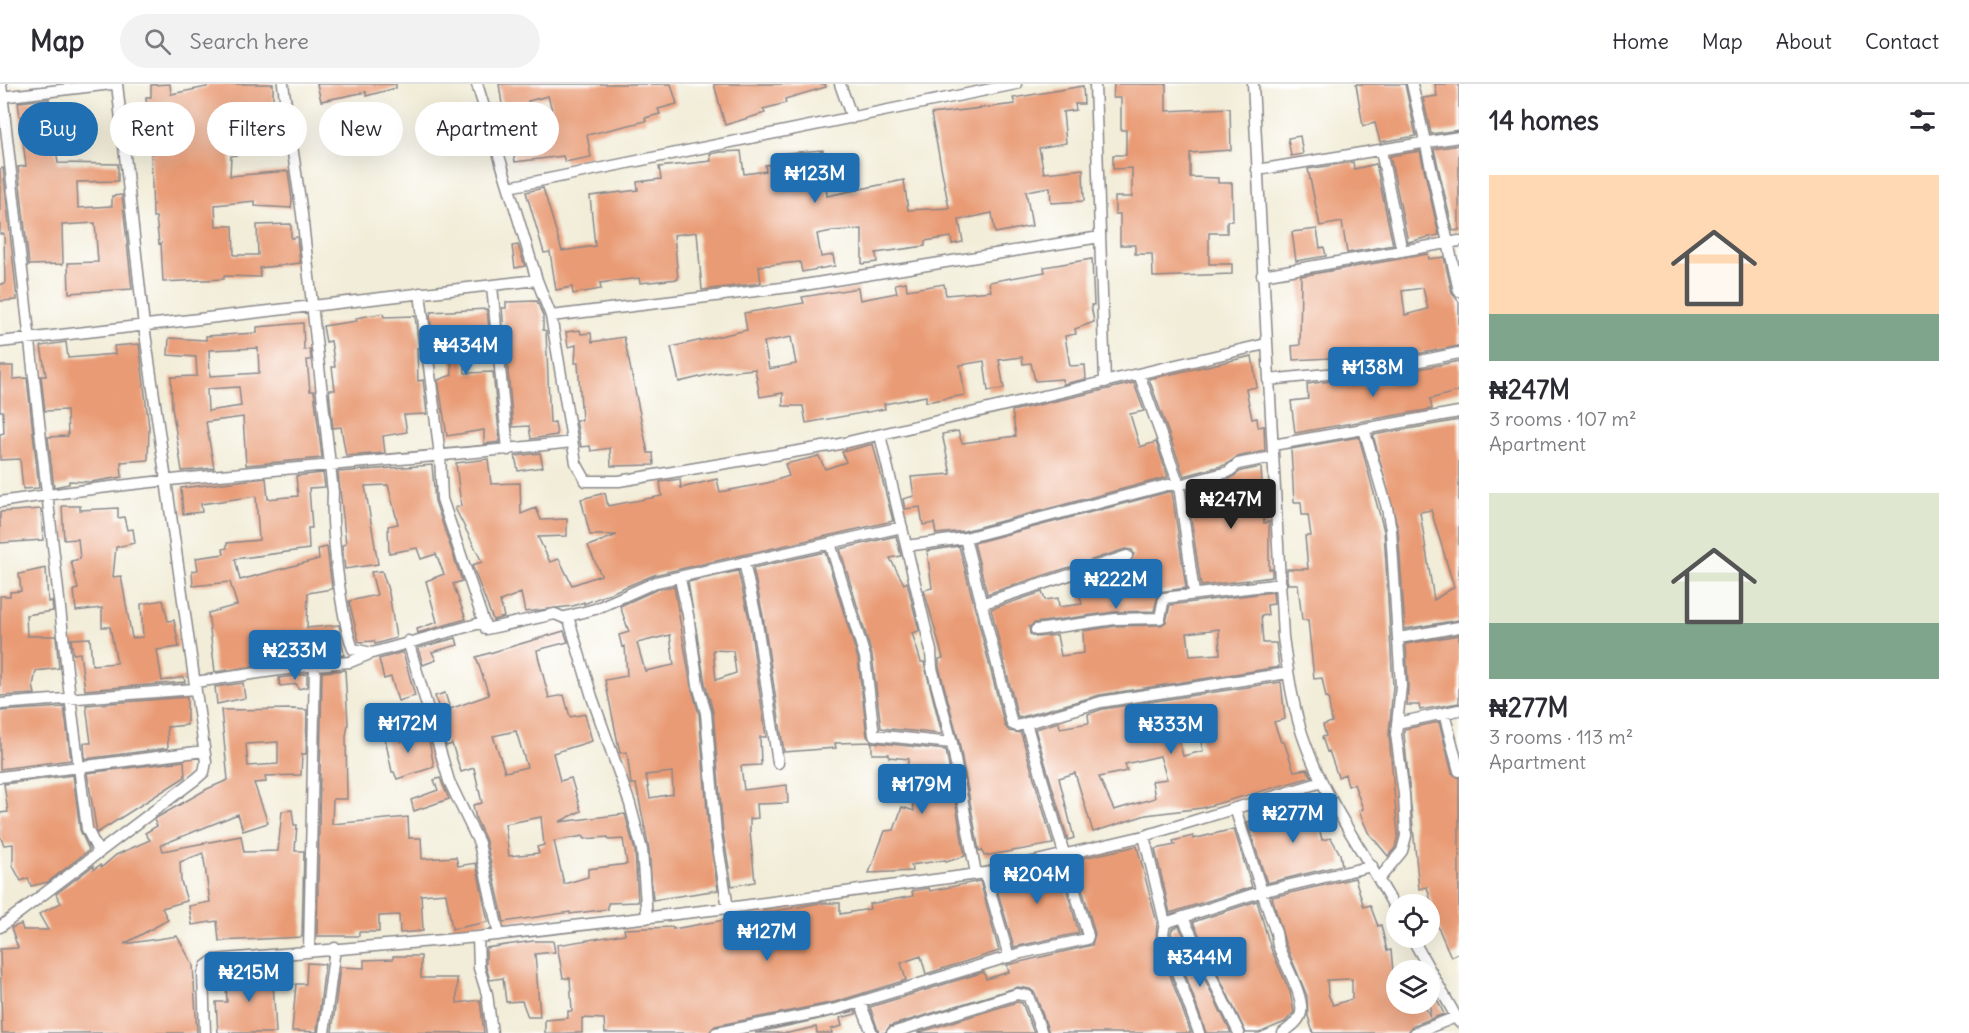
<!DOCTYPE html>
<html lang="en">
<head>
<meta charset="utf-8">
<style>
	body { margin:0; font-family:Delius,sans-serif; background:#f2f2f3; color:#2b2b33; height:100vh; display:flex; flex-direction:column; font-size:22px; white-space:nowrap }
	* { box-sizing:border-box; margin:0 }
	p { font-size:20px; color:#7c7c81 }
	.icon { flex:none; width:33px; height:33px; fill:none; stroke:currentColor; stroke-width:2; stroke-linecap:round; stroke-linejoin:round }
	.map { position:relative; flex:1; overflow:hidden }
	.side { display:flex; flex-direction:column; background:#fff; width:510px }
	.side>* { flex:none }
	.guide { position:absolute; left:18px; top:18px; width:570px; height:54px; display:flex; gap:12px }
	.controls { position:absolute; left:1386px; top:810px; display:grid; gap:12px }
	.controls a { display:grid; place-items:center; width:54px; height:54px; border-radius:50%; background:#fff; box-shadow:0 6px 24px #0002; font-size:30px }
	.price { position:absolute; translate:-50% -51px; padding:0 14px; border-radius:6px; background:#1f6fb2; color:#fff; font-size:20px; line-height:39px; filter:drop-shadow(0 2px 3px #0008) }
	.price::after { content:''; position:absolute; left:50%; top:36px; width:18px; height:14px; margin-left:-9px; background:inherit; clip-path:polygon(0 0,100% 0,50% 100%) }
	.price.current { background:#222; color:#fff }
	ul { padding:0; list-style:none }
	li { display:grid; align-content:center; gap:12px; height:318px; padding:0 30px }
	li span { display:grid; place-items:center; height:186px; border-radius:0px; color:#555 }
	li>.icon { margin-inline-start:auto }
	span .icon { width:108px; height:108px; fill:#fffc; stroke-width:1 }
	li b { font-size:26px }
	h2 { display:flex; justify-content:space-between; align-items:center; height:72px; padding:0 30px; font-size:26px }
	.chip { padding:0 21px; border-radius:27px; background:#fff; box-shadow:0 6px 24px #0002; font-size:21px; line-height:54px }
	.chip.current { background:#1f6fb2; color:#fff }
	header { display:flex; align-items:center; gap:36px; box-sizing:border-box; height:84px; padding:0 30px; background:#fff; border-bottom:2px solid #e1e1e2 }
	header strong { font-size:28px }
	nav { display:flex; gap:33px; margin-inline-start:auto; font-size:21px }
	.search { width:420px; height:54px; background:#f2f2f3; display:flex; align-items:center; gap:15px; box-sizing:border-box; padding:0 21px; border-radius:33px; color:#7c7c81; font-size:22px }
	main { display:flex; flex:1; min-height:0 }
	.map>svg:first-child { display:block }
	.building { fill:#e99b75; fill-rule:evenodd }
	.lines { fill:none; stroke-linecap:round; stroke-linejoin:round }
	.street-casing { stroke:#8a888a; stroke-width:13 }
	.street { stroke:#fff; stroke-width:10 }
</style>
</head>
<body>
<header>
<strong>Map</strong>
<div class="search"><svg class="icon" aria-label="search" viewBox="0 0 24 24"><circle cx="10" cy="10" r="6"/><path d="M15 15l6 6"/></svg>Search here</div>
<nav><a>Home</a><a>Map</a><a>About</a><a>Contact</a></nav>
</header>
<main>
<div class="map">
<svg width="1459" height="949" viewBox="0 0 1459 949">
	<rect width="100%" height="100%" fill="#fff"/>
	<filter id="ink" filterUnits="userSpaceOnUse"><feTurbulence type="fractalNoise" baseFrequency=".0167" numOctaves="2"/><feDisplacementMap in="SourceGraphic" scale="12" xChannelSelector="R" yChannelSelector="G"/><feConvolveMatrix kernelMatrix="1 2 1 2 8 2 1 2 1" color-interpolation-filters="sRGB"/></filter>
	<filter id="wash" filterUnits="userSpaceOnUse"><feTurbulence type="fractalNoise" baseFrequency=".008" numOctaves="4" result="noise"/><feDisplacementMap in="SourceGraphic" scale="24" xChannelSelector="R" yChannelSelector="G"/><feGaussianBlur stdDeviation="1.35" result="paint"/><feColorMatrix in="noise" values="0 0 0 0 0 0 0 0 0 0 0 0 0 0 0 0 0 1.4 0 .05"/><feComposite in="paint" operator="in"/></filter>
	<g filter="url(#wash)">
		<rect width="100%" height="100%" fill="#f2edd8"/>
		<g id="blocks">
			<path class="building" d="M170,0L171,10L207,3V0H273V20L278,19L282,62L231,72L230,92L288,87L292,116L291,124L255,122V117L215,121L216,142H233L234,171H258L257,141L291,140V154L297,153L300,179L260,184V193L224,192V195L163,198L161,159L159,160L156,133H153L150,30H147L146,13H151V1Z
				M317,0H396V4L366,12V8L321,17Z
				M499,0H671L677,20L658,25L660,30L645,34L646,37L587,51L591,73L565,78L563,72L515,78L512,60L508,61ZM548,12L554,33L533,38L528,17Z
				M714,0H825L826,3L785,15L786,19L763,25L765,29L725,41Z
				M1114,0H1166V27L1230,24L1231,66L1190,69V93L1218,94V99H1232L1233,137H1227V149H1209V180H1232V190L1153,193L1152,170H1135V161H1120V130H1115V113H1132V84L1113,85V71H1126V46H1121V14H1113Z
				M1356,0H1405L1416,52L1380,58L1375,39L1363,42Z
				M1435,0H1459V46L1431,50L1423,14L1437,12Z
				M1083,2L1084,20H1075L1076,26L1063,28L1066,59L1039,64L1044,89L1083,85L1084,117L1051,119L1050,103L1026,107L1032,142L995,149L992,129L959,136L963,158L952,160L951,153L925,157V162L876,169L877,178L862,180V145L832,147L817,150L821,173L833,171L835,182L802,188L800,178L759,182L761,199L702,206L697,148L674,151L678,195L640,199L639,194L600,199L601,205L573,210L572,203L556,206L550,168L544,169L526,108L543,104L562,167L595,162L590,112L638,106L637,98L661,95L659,83L711,77L710,70L721,68L741,67L744,90L766,87L765,81L787,79L786,69L823,66L827,112L904,96L908,126L949,124L931,30L1015,20L1013,14Z
				M49,15L50,19H68V36H52L58,79L118,80V97L77,98L78,124L112,122V112L122,111L132,205L69,209L68,179L98,178L95,139L62,141L63,180L29,181L18,83L26,82L18,18Z
				M1300,52L1303,70L1291,72L1288,54Z
				M1459,61V146L1453,147L1434,65Z
				M1420,67L1439,151L1408,158L1390,72Z
				M1353,78L1354,85L1376,80L1393,161L1347,169L1342,138L1320,142L1308,85Z
				M3,84L16,205L17,216L0,217V200H5L4,150H0V85Z
				M1317,145L1320,164L1324,163L1326,172L1296,177L1292,148Z
				M518,161L525,182L515,184L512,162Z
				M1428,170L1429,175L1444,173L1452,209L1459,218V262L1390,275L1387,276L1385,266L1354,269L1355,280L1331,282L1330,274L1293,276L1292,262L1300,261L1301,192ZM1423,204L1428,225L1405,231L1402,207Z
				M1092,175L1094,221H1091L1094,238L1075,245L1076,250L1065,252L1070,282L1085,281L1086,295L1063,300L1062,295L1035,297L1031,279L1023,280L1022,273L999,276L1004,305L988,307L984,277L960,281L965,311L926,318V312L884,320L885,325L806,339L803,322H783V309L760,313L755,285L716,289L679,298L671,263L747,246L744,229L804,219L802,213L858,204L860,216L897,209L895,200L906,198L907,206L944,200L946,211L991,207L989,198L1045,188L1044,183ZM791,253L796,280L769,285L764,258Z
				M537,217L543,232V246L546,247L550,339L555,338L557,351L531,355L529,342L513,343L508,287V256L505,257L502,224H506V218Z
				M487,225L490,257L464,258L465,289L493,288L500,358L484,360V346L447,352L438,296L452,291L450,259L434,260L430,232L431,228Z
				M383,229L384,233L415,232L419,264H417L418,297L423,296L427,330L404,331L407,348L383,352L385,369L346,372L341,343L333,344L329,306H335L332,283H335L331,257L326,258L323,242L357,237L356,234Z
				M303,239L304,266L310,265L311,276H307L310,307H314L322,374L246,381L243,333L206,338L214,384L182,387L172,323L171,293L197,292L196,273L168,271L169,254L206,256V252L257,249V243ZM258,264L259,289L210,292L209,266ZM239,303L241,322L208,327L207,305Z
				M580,246L581,250L591,249L592,258L624,253L648,369H653L654,381L611,382L610,364L591,367L590,362L581,363L576,336H582L578,279H575L576,261L568,263L566,248Z
				M66,258L68,274L115,270L114,262L139,260L149,343L148,376L121,378L122,393L90,398L69,397V400L54,403L48,353L68,352L67,326L45,327L41,292H46L41,262Z
				M1252,272L1257,303L1246,305L1252,335L1257,334L1258,343L1264,342L1265,367L1237,373L1225,381L1184,392L1149,295Z
				M1459,277V307L1430,315L1432,325L1295,349L1291,317L1308,315L1307,300L1357,294L1359,302L1397,297L1394,290Z
				M0,282H13V295L27,294L39,404L23,405L20,375L0,376V350L4,349L3,327H0Z
				M1134,299L1144,327L1130,330L1140,363L1156,358L1168,393L964,447L936,450L934,439L923,441L920,423L905,425L903,415L914,412L911,393L951,390L942,350L958,347L962,359L1016,352L1012,327Z
				M1459,336V536L1405,545L1398,445L1373,351ZM1431,426L1454,503L1434,516L1420,428Z
				M1359,353L1384,447L1393,602L1389,651L1398,751L1395,764L1388,772L1368,748L1359,727L1363,725L1354,700L1348,702L1345,690L1338,693L1329,667L1327,668L1322,653L1326,652L1323,641L1332,638L1328,613L1326,614L1322,594L1314,595L1308,536H1302L1298,500H1288L1287,496V485H1308L1305,452H1311L1308,431H1302L1301,418H1294L1291,365Z
				M873,360L893,437L654,491L584,520V518L573,522L525,528L521,509L500,517L504,533L493,536L472,481L482,478L455,424L461,422L456,379L488,375L491,400L520,399L521,430L536,424L541,436L567,435V452L538,453L550,478L559,475L572,501L601,491L588,462L617,451H590L581,415L605,409L608,422L662,412L660,398L680,395L681,404L717,395L720,408L767,399L789,392L785,380L819,372L825,385L846,378L842,368Z
				M540,369L543,383L518,387L515,372Z
				M432,381L435,417L462,497L453,500L466,535L418,549L417,545L437,538L426,497L444,490L436,470L421,475L417,464L389,469L388,442L398,440L388,401L365,402L378,480L345,485L342,461L346,460L338,388Z
				M1261,383L1264,439L1269,438V485H1272V493L1201,502L1187,407L1230,395L1241,387Z
				M323,389L325,403L309,404L312,444H308L309,465L235,475L240,496L319,475L318,465L327,463L332,505L308,509L307,544L339,541L344,571L314,574V560L288,562L289,577L215,588L208,529L237,521L230,498L193,502L192,487L198,486L196,474L224,470L223,465L227,464V459L259,456L256,412L201,420L202,428L183,430L181,404L266,394L268,415L298,412L296,392Z
				M1168,408H1172L1186,504L1159,508L1154,527L1114,528L1035,539L1029,543L1030,550L1036,553L1057,551L1061,572L1084,569L1083,547L1116,542L1161,541L1166,538L1170,521L1273,508L1274,520L1267,521L1268,531L1261,532L1263,559H1276L1279,583L1100,611L1018,634L991,525L1042,508L1045,516L1058,514L1059,523L1082,520L1076,497L1129,479L1134,470L1132,466L1125,465L987,510L974,459ZM1219,545L1220,570L1190,572L1187,549Z
				M62,422H80V426L118,424V434L124,433L127,446L133,445L135,459L116,463L113,493L121,492L132,554L143,553L141,520L163,516L168,537L174,536L179,563L157,566L162,597L184,593L185,598L85,606L80,569L73,570L71,555L90,554L92,581L117,579L110,543H102V524L76,527L74,506L78,505L71,477L80,475L78,455L64,456Z
				M41,425L43,456L0,459V428Z
				M896,452L901,472L890,474L904,500L907,498L919,547L912,549L913,552L921,578H924L942,650L881,644L872,571L840,465Z
				M959,462L1005,642L1009,647L1021,649L1053,760L984,772L982,766L979,767L959,658L939,583V575L943,574L924,506L932,504L927,467Z
				M825,468L858,575L867,652L872,658L835,659L836,664L784,668L763,532L753,484Z
				M46,484L48,518L52,517L53,527L26,531L27,552H56L59,584L36,587L33,602L35,610L0,612V512H10V508L21,507L19,490Z
				M382,487L389,509L396,554L375,560L374,557L359,558L349,517L377,511L371,488Z
				M738,487L749,534L766,653H760L761,681L741,682L744,706L787,701L788,719L757,720L758,734L750,735V748L755,798L732,802L723,749L713,628L705,599L688,498ZM713,566L733,567L736,589L716,596Z
				M674,502L691,602L699,630L709,751L718,806L653,816L649,765L636,700H631L627,668L620,669L605,596L627,592L625,562L622,563L619,551L629,548L620,522L658,505ZM670,551L674,581L645,587L637,559ZM672,688L673,710L650,714L646,691Z
				M564,547L568,558L537,566L538,572L549,614L564,611L570,633L585,630L592,657L553,669L560,697L571,694L581,727L559,738L625,730L635,767L638,818L608,819V825L570,830V828L504,838L486,757L476,735L473,721L482,719L474,684L461,688L452,660L446,662L442,647L445,645L435,612L445,609L450,625L489,611L476,573ZM516,647L527,683L505,688L493,652ZM541,733L544,761L537,763L539,769L509,772L505,740ZM584,752V755L608,753L609,756L623,755L627,780L588,785V793L564,800L554,757Z
				M1459,551V619L1420,626L1419,621H1407L1408,602L1406,560Z
				M456,554L458,561L432,568L436,576L423,581L418,564Z
				M403,568L415,612L398,617L391,593L384,595L379,575Z
				M345,586L348,640L346,653L347,715H333L332,740L408,733L409,754H421L422,775L456,773L458,782L476,779L488,838L452,845L446,809L421,811L423,847L400,849L399,831L379,832V848H359V852H317L322,588Z
				M307,590V603L298,605L297,600L280,602L279,594Z
				M1281,598L1285,635L1274,638L1281,658H1284L1294,687L1307,685L1312,693L1202,724L1146,731L1093,748L1075,689L1059,694L1074,754L1068,756L1035,645L1059,638L1060,644L1089,639L1088,630L1103,625ZM1198,643L1203,667L1183,672L1176,646ZM1160,672L1167,695L1152,697L1155,714L1114,726L1099,693L1127,687L1125,680Z
				M243,599L245,614L217,620L215,603Z
				M187,613V641L167,643L168,664L85,675L84,659H91L86,621Z
				M64,623L71,676L0,685V627Z
				M293,625L307,626L306,670H302L301,691L265,692L266,698L254,699L268,739L243,747L238,730L161,761L163,767L241,752L244,768L278,767L282,727L292,726L294,741H297L295,767H304L302,853L219,857L217,837L192,841L189,822L210,818L203,769L180,778L181,797L187,817L162,824L168,836L124,860L177,852L193,881L197,949H2L0,865L18,864L11,844L21,840L23,846H48L39,830L61,819L56,810L93,782L94,785L100,781L102,783L116,771L150,756L145,749L157,742L154,736L158,733L207,705L228,696L221,626ZM278,658V680L248,682L246,660Z
				M1439,638L1452,689L1459,694V869L1451,873L1438,843L1427,803L1419,805L1404,650V645Z
				M399,646L401,657L428,651L434,683L397,695L394,688H392L384,649Z
				M872,658L946,666L965,772L946,778L945,776L911,781L912,787L869,789L885,747L894,746L902,723L914,727L910,705L918,703L916,684L907,682L909,675L889,673V670H872Z
				M184,677L185,693L97,749L87,689Z
				M73,691L80,746L89,766L48,798L31,802L28,794L21,797L13,782V760L4,761L0,752V729L8,728L4,700Z
				M440,694L449,715L414,727L411,716L438,706L434,696Z
				M1313,719L1322,756L1331,754L1340,770L1342,781L1267,799L1247,738L1282,730L1281,724Z
				M1234,745L1252,803L1170,829L1155,765L1175,761L1173,757L1193,752V755Z
				M1137,762L1157,839L1156,853L1191,949H1049L1035,909L1030,905L1018,903L890,942L885,949H879L870,923L984,888L986,895L1009,888L1007,881L1092,861L1095,850L1074,776Z
				M1059,779L1079,849L1014,863L994,795Z
				M1355,794L1364,823L1370,821L1378,842L1381,841L1387,867L1391,866L1396,920H1424L1430,933V901L1444,930L1412,942L1408,949H1313L1308,932L1307,912L1285,859L1272,813ZM1352,895V915L1333,921L1328,910L1327,896Z
				M980,797L999,867L926,890L921,872L901,879L906,896L835,918L715,942L709,949H605L604,935L582,934V949H545V936L568,934V927H572L570,894H563L557,861L625,850L624,845L673,843V845L820,819H840V830L870,825L869,820L913,812L912,807L929,804L930,807Z
				M1257,817L1271,865L1290,908L1294,928L1285,938L1259,949H1246L1193,838Z
				M1179,842L1231,949H1206L1171,849L1172,845Z
				M533,857H553L555,868L535,870L540,933H528L522,917L506,918L503,894L490,896L486,883V864Z
				M393,872H421V894H457V919L480,916L484,949L332,948L340,883L364,884V876L393,875Z
				M307,879L325,880L317,948L292,947L296,900H306Z
				M272,881L276,949H218L216,918H227L226,901L240,900L238,884Z
				M1017,918L1022,919L1034,949H917Z
				M856,927V930L840,934L842,942L831,945L832,949H817L816,943L788,949H755Z"/>
		</g>
	</g>
	<g filter="url(#ink)">
		<use href="#blocks" fill-opacity="0" stroke="#8a888a" stroke-width="1.5"/>
		<g class="lines">
			<defs>
				<path id="street" d="M1,0L70,613L87,745L99,769
					M283,0L302,130L333,408C331,446 340,530 353,565L372,569L484,538
					M477,0L537,196L551,232L576,379L586,397H619L835,361L1266,260
					M840,0L852,34
					M1095,0L1105,298
					M1253,0L1283,553C1288,588 1293,627 1306,661C1327,719 1367,772 1396,826
					M1412,0L1459,207
					M0,13L112,0
					M1381,67L1402,167
					M1257,86L1459,53
					M509,103L1016,0
					M1262,191L1459,157
					M492,202L508,366
					M420,209L440,372L442,415L486,545L555,530L569,536L592,613L630,720L642,766L647,834
					M551,232L798,202L1100,153
					M0,258L537,196
					M1139,290L1179,401L1194,509
					M1268,296L1385,284L1459,269
					M1364,345L1387,424L1391,446L1401,602L1396,650L1404,710L1406,752L1402,767L1379,795
					M880,351L931,567L932,584L952,659L976,790
					M1273,361L1459,328
					M0,418C190,388 381,380 572,358
					M965,454L1012,640L1017,642L1101,618L1288,589
					M830,459L865,573L874,651L952,659
					M906,462L965,454L1167,401H1179L1228,388L1238,380L1273,373
					M744,478L756,533L778,679
					M680,495L688,531L698,601L706,629L716,750L728,824
					M981,520L1127,472
					M565,533L595,525L656,498L902,443
					M1036,546L1115,535L1160,534L1164,514L1281,500
					M1399,554L1459,543
					M408,557L449,697L479,759L499,851
					M195,598L315,581
					M0,620L195,605
					M1444,629L1459,687
					M1397,639L1459,626
					M0,693L204,667
					M1235,724C1248,765 1261,806 1275,846C1278,852 1276,858 1279,864C1285,880 1304,912 1301,929C1299,938 1289,944 1283,949
					M1144,752L1165,839L1163,850L1199,949
					M985,789L1009,873
					M1183,834L1239,949
					M1165,839L1260,808L1372,782
					M0,843L196,695L204,688L206,678L144,242L117,0
					M478,853L479,884L487,910L492,949
					M1412,854L1459,938
					M309,867L315,581L350,578L372,569
					M860,918L872,949
					M205,949L203,890L206,882L214,876L478,853L728,824L985,789L1144,752L1322,698
					M324,949L335,864
					M716,949L837,925L1021,869L1087,855L1088,852L1026,639
					M892,949L1017,910L1028,912L1042,949
					M1415,949L1456,933"/>
			</defs>
			<use href="#street" class="street-casing"/>
			<use href="#street" class="street"/>
		</g>
	</g>
</svg>
<div class="controls">
<a><svg class="icon" aria-label="locate" viewBox="0 0 24 24"><circle cx="12" cy="12" r="6"/><path d="M12 2v4M12 18v4M2 12h4M18 12h4"/></svg></a>
<a><svg class="icon" aria-label="layers" viewBox="0 0 24 24"><path d="M12 4l9 5-9 5-9-5zM3 14l9 5 9-5"/></svg></a>
</div>
<b class="price" style="left:815px;top:120px">₦123M</b>
<b class="price" style="left:466px;top:292px">₦434M</b>
<b class="price" style="left:1373px;top:314px">₦138M</b>
<b class="price current" style="left:1231px;top:446px">₦247M</b>
<b class="price" style="left:1116px;top:526px">₦222M</b>
<b class="price" style="left:295px;top:597px">₦233M</b>
<b class="price" style="left:408px;top:670px">₦172M</b>
<b class="price" style="left:1171px;top:671px">₦333M</b>
<b class="price" style="left:922px;top:731px">₦179M</b>
<b class="price" style="left:1293px;top:760px">₦277M</b>
<b class="price" style="left:1037px;top:821px">₦204M</b>
<b class="price" style="left:767px;top:878px">₦127M</b>
<b class="price" style="left:1200px;top:904px">₦344M</b>
<b class="price" style="left:249px;top:919px">₦215M</b>
<div class="guide">
<a class="chip current">Buy</a>
<a class="chip">Rent</a>
<a class="chip">Filters</a>
<a class="chip">New</a>
<a class="chip">Apartment</a>
</div>
</div>
<section class="side">
<h2>14 homes<svg class="icon" aria-label="filters" viewBox="0 0 24 24"><path d="M4 7h16M4 17h16"/><circle cx="9" cy="7" r="2"/><circle cx="15" cy="17" r="2"/></svg></h2>
<ul>
<li><span style="background:linear-gradient(#ffd9b3 75%,#7fa58c 0)"><svg class="icon" aria-label="home" viewBox="0 0 24 24"><path d="M3 11l9-7 9 7M6 9v11h12V9"/></svg></span><div><b>₦247M</b><p>3 rooms · 107 m²</p><p>Apartment</p></div></li>
<li><span style="background:linear-gradient(#dfe7d0 70%,#7fa58c 0)"><svg class="icon" aria-label="home" viewBox="0 0 24 24"><path d="M3 11l9-7 9 7M6 9v11h12V9"/></svg></span><div><b>₦277M</b><p>3 rooms · 113 m²</p><p>Apartment</p></div></li>
</ul>
</section>
</main>
</body>
</html>
